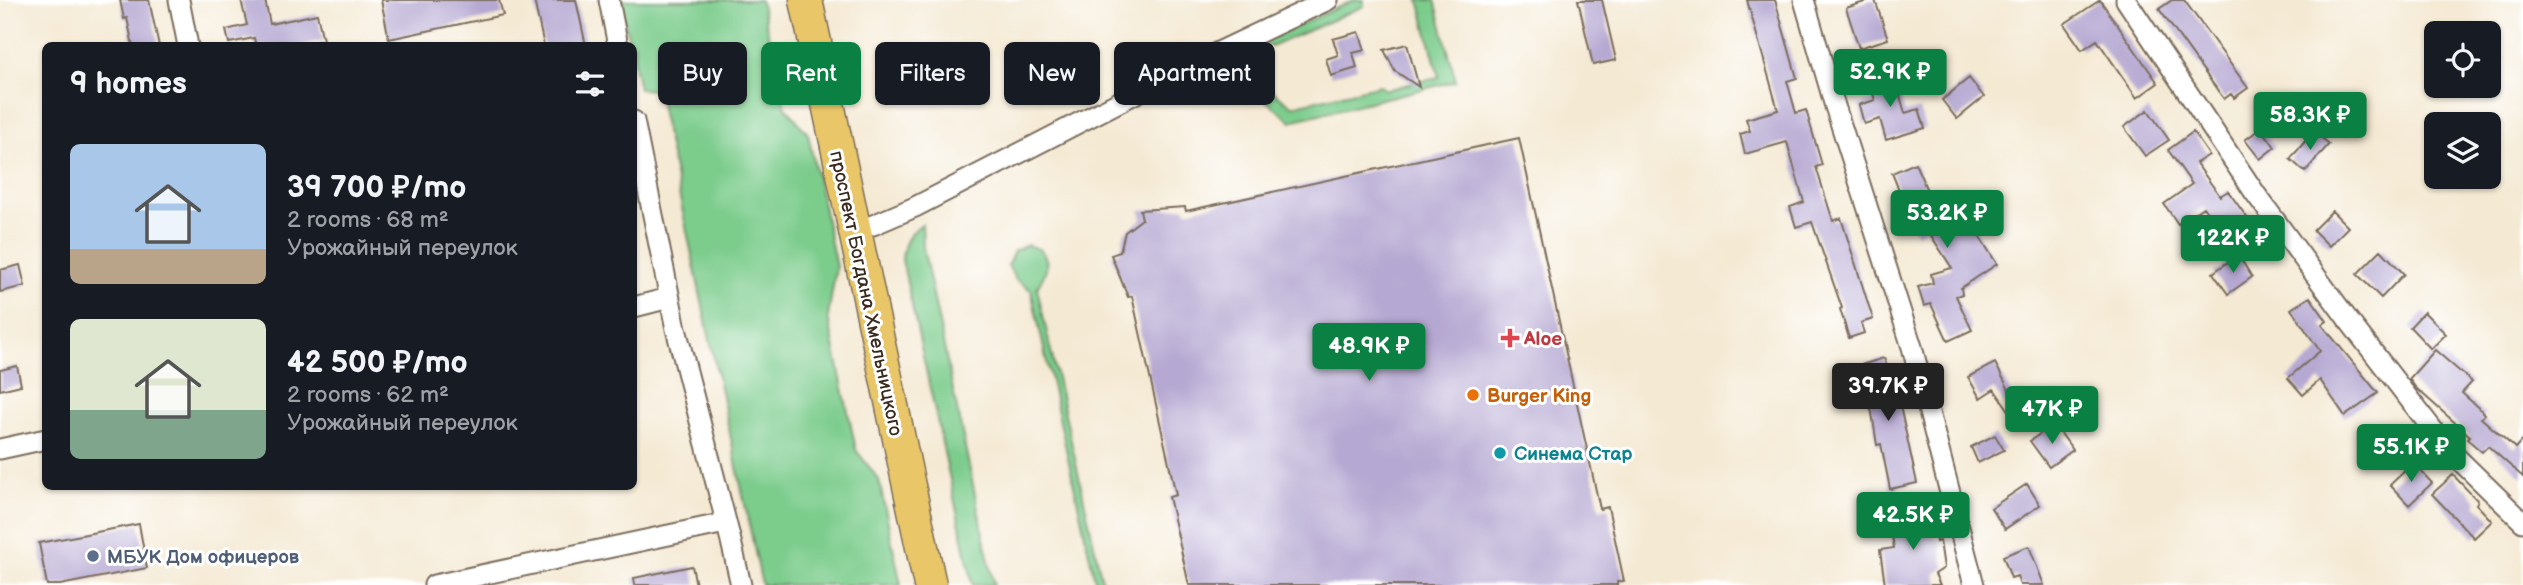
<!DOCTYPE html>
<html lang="en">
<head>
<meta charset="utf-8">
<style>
	body { margin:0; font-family:"Balsamiq Sans",sans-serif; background:#242831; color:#f1f3f6; height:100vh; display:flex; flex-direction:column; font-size:26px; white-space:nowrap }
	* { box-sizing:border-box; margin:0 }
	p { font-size:23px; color:#9ea1a6 }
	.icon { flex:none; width:38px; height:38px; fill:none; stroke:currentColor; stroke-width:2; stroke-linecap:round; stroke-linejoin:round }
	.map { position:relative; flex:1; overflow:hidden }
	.drawer { position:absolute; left:42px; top:42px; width:595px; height:448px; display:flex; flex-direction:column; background:#171b24; border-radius:10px; box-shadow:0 2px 5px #0004 }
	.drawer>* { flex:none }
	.guide { position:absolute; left:658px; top:42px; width:665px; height:63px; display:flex; gap:14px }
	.controls { position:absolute; left:2424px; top:21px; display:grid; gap:14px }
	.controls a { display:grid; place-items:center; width:77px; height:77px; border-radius:10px; background:#171b24; box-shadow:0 2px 5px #0004; font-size:35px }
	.price { position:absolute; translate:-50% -60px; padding:0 16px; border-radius:7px; background:#0b8043; color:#fff; font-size:23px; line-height:46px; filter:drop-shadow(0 2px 4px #0008) }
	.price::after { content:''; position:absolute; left:50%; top:42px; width:21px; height:16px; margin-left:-10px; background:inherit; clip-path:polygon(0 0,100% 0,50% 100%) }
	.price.on { background:#222; color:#fff }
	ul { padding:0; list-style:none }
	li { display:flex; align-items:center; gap:21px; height:175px; padding:0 28px }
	li span { display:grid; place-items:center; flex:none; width:196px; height:140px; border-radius:10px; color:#555 }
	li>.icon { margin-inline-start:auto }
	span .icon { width:84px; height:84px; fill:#fffc; stroke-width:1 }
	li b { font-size:30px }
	h2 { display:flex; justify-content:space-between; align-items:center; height:84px; padding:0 28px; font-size:30px }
	.tag { padding:0 24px; border-radius:10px; background:#171b24; box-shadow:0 2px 5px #0004; font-size:24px; line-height:63px }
	.tag.on { background:#0b8043; color:#fff }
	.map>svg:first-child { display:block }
	.green { fill:#7ccc8c; stroke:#5c7b55; stroke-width:2 }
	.building { fill:#b5a8d2 }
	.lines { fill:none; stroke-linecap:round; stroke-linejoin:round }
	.street-casing { stroke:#7c6d5d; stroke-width:23 }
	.primary-casing { stroke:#7c6d5d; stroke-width:35 }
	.street { stroke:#fff; stroke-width:19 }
	.primary { stroke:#e9c769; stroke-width:32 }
	.health-dot { fill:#e0444e; stroke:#fff; stroke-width:2.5 }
	.food-dot { fill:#e8710a; stroke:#fff; stroke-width:2.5 }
	.culture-dot { fill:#0f9aa8; stroke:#fff; stroke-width:2.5 }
	.service-dot { fill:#5c6f8a; stroke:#fff; stroke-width:2.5 }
	.labels { text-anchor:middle; stroke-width:6; stroke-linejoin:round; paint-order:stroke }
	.street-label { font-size:19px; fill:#3b2a1e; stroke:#fff }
	.health-label { font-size:19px; font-weight:bold; fill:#be3a42; stroke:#fff; text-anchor:start }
	.food-label { font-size:19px; font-weight:bold; fill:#c56008; stroke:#fff; text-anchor:start }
	.culture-label { font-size:19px; font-weight:bold; fill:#0d838f; stroke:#fff; text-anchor:start }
	.service-label { font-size:19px; font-weight:bold; fill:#4e5e75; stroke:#fff; text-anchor:start }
</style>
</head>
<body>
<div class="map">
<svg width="2523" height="585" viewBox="0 0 2523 585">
	<rect width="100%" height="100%" fill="#fff"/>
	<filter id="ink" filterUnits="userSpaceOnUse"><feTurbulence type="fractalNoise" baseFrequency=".0143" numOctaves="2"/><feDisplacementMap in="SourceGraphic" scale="14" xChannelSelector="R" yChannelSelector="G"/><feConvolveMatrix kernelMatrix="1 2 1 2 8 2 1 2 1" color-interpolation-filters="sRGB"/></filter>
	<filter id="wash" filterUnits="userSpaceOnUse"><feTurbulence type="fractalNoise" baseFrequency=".00686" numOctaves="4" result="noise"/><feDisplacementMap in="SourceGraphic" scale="28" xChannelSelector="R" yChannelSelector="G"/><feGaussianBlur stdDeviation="1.57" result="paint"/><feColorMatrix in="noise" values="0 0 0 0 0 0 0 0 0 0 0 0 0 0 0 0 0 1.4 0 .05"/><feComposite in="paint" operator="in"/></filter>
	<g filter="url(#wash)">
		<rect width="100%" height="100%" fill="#f4e9d3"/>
		<path class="green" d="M620,0H760L785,106L808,134L836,267L828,317L856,450L879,480L901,585H762L657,90L639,89L634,64V46L630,45Z
			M1354,0H1364V6L1271,47L1262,42Z
			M1419,0H1435L1456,81L1291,121L1219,62L1229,57L1292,106L1380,85L1385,90L1439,77Z
			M922,224L923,247L994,585H973L902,260C903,243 909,233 922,224Z
			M1027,245L1041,250C1052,264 1045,274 1037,288L1103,585H1096L1031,290L1015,279L1008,265L1014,251Z"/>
		<g id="blocks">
			<path class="building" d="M120,0H149L159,46H133L127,18L124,19Z
				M241,0H265L270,24L317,14L323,40L297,46H256L254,38L229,43L226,30L247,25Z
				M381,0H499L503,15L389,39Z
				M534,0H576L586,46H544Z
				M1578,0H1602L1616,60L1593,65Z
				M1747,0H1775L1797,78L1787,81L1796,113L1806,110L1822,165L1816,167L1833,221L1841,218L1873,319L1861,323L1864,333L1849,338L1840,309L1842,308L1812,222L1796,227L1790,207L1804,202L1787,142L1745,154L1740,134L1750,131L1746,119L1778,110Z
				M1871,0H1875L1888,39L1859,48L1846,8Z
				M2100,0L2158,83L2137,98L2097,40L2082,50L2064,24Z
				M2172,0H2184L2248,88L2234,98L2231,94L2224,99L2159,9Z
				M1359,32L1365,50L1353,53L1357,68L1331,76L1326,59L1338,55L1333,39Z
				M1407,44L1419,87L1395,71L1384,50Z
				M1893,72L1905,113L1919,109L1925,128L1886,140L1880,119L1864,124L1859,105L1875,100L1868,79Z
				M1969,78L1984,97L1957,119L1942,100Z
				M2148,110L2169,140L2145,156L2124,127Z
				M2261,128L2275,147L2260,159L2245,140Z
				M2314,131L2329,144L2305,172L2290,159Z
				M2193,132L2209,155L2196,163L2220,196L2228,191L2251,223L2255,220L2266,235L2238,255L2203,207L2178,224L2164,204L2192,184L2168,150Z
				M1519,138L1600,509L1608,507L1624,581L1617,582V585H1189L1169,497L1176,495L1132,296L1128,297L1111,255L1120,252L1125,232L1142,219L1140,210L1185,207L1186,211Z
				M1915,163L1932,202L1935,200L1951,227L1989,204L1997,218L1976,231L1997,264L1961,288L1962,294L1956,296L1972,330L1948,341L1931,304L1924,306L1918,287L1933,283L1931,274L1952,268L1926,228L1917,234L1906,217L1909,215L1892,173Z
				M2332,211L2348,227L2329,246L2313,230Z
				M2381,250L2404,274L2381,298L2357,274Z
				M2238,255L2252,277L2228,294L2213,273Z
				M20,265L25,286L0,292V270Z
				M2310,297L2327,321L2322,325L2378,393L2345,416L2320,380L2303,395L2288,378L2320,351L2291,309Z
				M2424,312L2446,334L2431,349L2410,327Z
				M2435,350L2472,382L2462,393L2485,414L2481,418L2515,448L2523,439V477L2488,446L2482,452L2467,439L2470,436L2416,388L2409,379Z
				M1884,358L1900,406L1917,483L1890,489L1881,444L1877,445L1872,413L1858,366Z
				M1995,363L2018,407L2010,412L1994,389L1980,398L1968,377Z
				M17,366L21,385L0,390V370Z
				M2054,424L2073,450L2049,467L2030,441Z
				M1995,435L2004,450L1978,463L1971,447Z
				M2413,463L2432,483L2409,505L2390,485Z
				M2453,475L2478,501L2476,504L2492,521L2474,538L2432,494Z
				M2027,484L2040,505L2005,529L1991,508Z
				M1931,511L1936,542L1940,541L1944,568L1935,574L1940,585H1885L1880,550L1894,548L1889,517Z
				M139,524L147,568L60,585H47L39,543Z
				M2029,546L2044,585H2020L2017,576L2011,578L2003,556Z
				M692,566L696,585H635L634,578Z"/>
		</g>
	</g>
	<g filter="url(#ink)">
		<use href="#blocks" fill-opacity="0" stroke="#7c6d5d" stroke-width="2"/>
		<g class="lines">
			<defs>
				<path id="street" d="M179,0L188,46
					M609,0L618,46
					M1804,0L1834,103L1912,347L1974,585
					M2126,0L2255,193L2349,321L2447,448L2523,522
					M634,121L676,329L730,537L741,585
					M854,229L873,225L915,207L1189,66L1328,0
					M634,307L669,298
					M0,449L46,439
					M434,585L725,523"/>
				<path id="primary" d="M806,0L930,585"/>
			</defs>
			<use href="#street" class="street-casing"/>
			<use href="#primary" class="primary-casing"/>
			<use href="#street" class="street"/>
			<use href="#primary" class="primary"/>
		</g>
	</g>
	<path class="health-dot" d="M1506.5 327.5h7v7h7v7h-7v7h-7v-7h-7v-7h7z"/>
	<circle class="food-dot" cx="1473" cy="395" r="7"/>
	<circle class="culture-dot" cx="1500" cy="453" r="7"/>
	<circle class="service-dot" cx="93" cy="556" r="7"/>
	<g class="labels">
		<g class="street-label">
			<text transform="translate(867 293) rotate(78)" y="7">проспект Богдана Хмельницкого</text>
		</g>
		<g class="health-label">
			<text x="1524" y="345">Aloe</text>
		</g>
		<g class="food-label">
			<text x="1487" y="402">Burger King</text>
		</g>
		<g class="culture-label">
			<text x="1514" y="460">Синема Стар</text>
		</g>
		<g class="service-label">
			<text x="107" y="563">МБУК Дом офицеров</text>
		</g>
	</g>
</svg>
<div class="controls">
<a><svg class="icon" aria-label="locate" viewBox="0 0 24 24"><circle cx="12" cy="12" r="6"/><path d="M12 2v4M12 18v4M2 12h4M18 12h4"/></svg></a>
<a><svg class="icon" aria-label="layers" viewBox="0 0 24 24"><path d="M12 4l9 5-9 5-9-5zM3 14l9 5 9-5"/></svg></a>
</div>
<b class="price" style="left:1890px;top:109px">52.9K ₽</b>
<b class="price" style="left:2310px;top:152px">58.3K ₽</b>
<b class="price" style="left:1947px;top:250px">53.2K ₽</b>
<b class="price" style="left:2233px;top:275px">122K ₽</b>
<b class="price" style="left:1369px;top:383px">48.9K ₽</b>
<b class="price on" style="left:1888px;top:423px">39.7K ₽</b>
<b class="price" style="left:2052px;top:446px">47K ₽</b>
<b class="price" style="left:2411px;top:484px">55.1K ₽</b>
<b class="price" style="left:1913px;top:552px">42.5K ₽</b>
<div class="guide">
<a class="tag">Buy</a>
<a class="tag on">Rent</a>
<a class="tag">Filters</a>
<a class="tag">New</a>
<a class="tag">Apartment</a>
</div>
<section class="drawer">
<h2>9 homes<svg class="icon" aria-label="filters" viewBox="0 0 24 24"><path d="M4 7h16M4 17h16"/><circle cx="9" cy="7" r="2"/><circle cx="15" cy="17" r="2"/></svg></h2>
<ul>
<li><span style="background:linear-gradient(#a9c7e8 75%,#b9a48a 0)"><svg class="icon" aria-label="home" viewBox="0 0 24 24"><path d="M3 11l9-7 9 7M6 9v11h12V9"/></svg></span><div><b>39 700 ₽/mo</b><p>2 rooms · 68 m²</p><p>Урожайный переулок</p></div></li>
<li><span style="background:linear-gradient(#dfe7d0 65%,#7fa58c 0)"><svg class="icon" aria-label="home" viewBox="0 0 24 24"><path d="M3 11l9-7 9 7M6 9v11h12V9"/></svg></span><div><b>42 500 ₽/mo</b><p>2 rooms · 62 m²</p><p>Урожайный переулок</p></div></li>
</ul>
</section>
</div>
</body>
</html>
